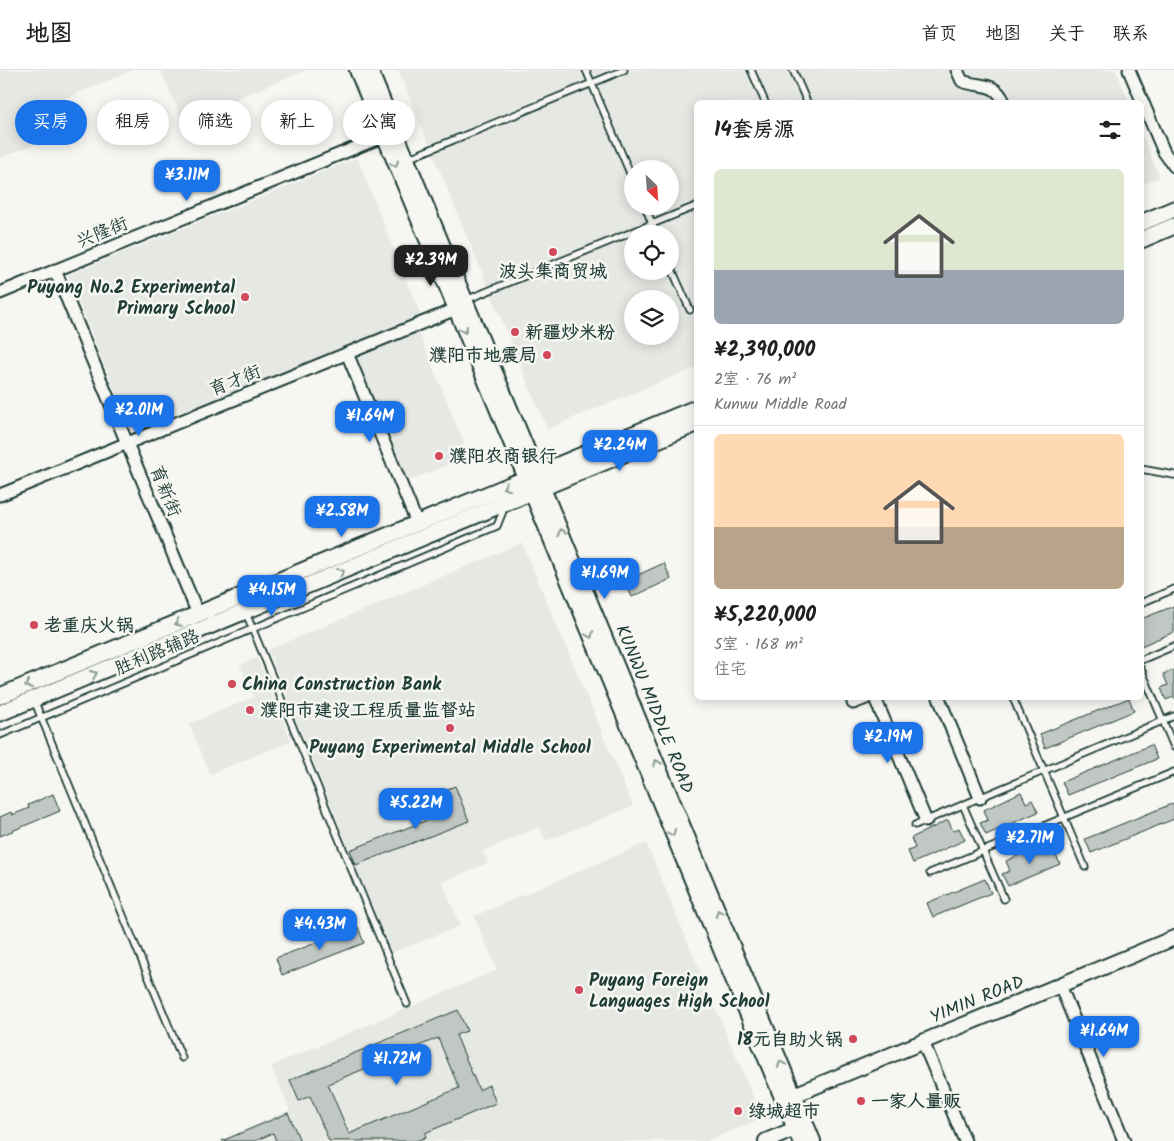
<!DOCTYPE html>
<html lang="zh">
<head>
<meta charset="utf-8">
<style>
	body { margin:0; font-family:Kalam,"LXGW WenKai TC",sans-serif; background:#f6f6f6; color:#202124; height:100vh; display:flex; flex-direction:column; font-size:19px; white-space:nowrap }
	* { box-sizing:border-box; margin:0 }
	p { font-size:16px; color:#757577 }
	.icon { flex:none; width:28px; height:28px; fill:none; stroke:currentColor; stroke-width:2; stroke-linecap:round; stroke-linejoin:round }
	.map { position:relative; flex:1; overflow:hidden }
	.panel { position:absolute; left:694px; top:30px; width:450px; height:600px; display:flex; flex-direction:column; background:#fff; border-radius:8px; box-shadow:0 2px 12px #0003 }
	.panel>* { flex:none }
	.top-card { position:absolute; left:15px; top:30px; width:475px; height:45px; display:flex; gap:10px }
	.needle { width:32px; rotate:155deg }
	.tools { position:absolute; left:624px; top:90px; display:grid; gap:10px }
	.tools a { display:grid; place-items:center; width:55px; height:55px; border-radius:50%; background:#fff; box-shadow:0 2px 12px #0003; font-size:25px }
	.price { position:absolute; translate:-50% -42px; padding:0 11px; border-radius:10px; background:#1a73e8; color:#fff; font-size:16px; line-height:32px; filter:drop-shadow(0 1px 2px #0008) }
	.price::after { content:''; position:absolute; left:50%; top:30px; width:15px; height:11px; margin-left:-8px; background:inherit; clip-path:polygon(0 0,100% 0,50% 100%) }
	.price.selected { background:#222; color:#fff }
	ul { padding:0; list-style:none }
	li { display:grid; align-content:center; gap:10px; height:265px; padding:0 20px }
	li+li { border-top:1px solid #e0e0e0 }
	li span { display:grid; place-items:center; height:155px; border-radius:8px; color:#555 }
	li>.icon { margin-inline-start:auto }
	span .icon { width:90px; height:90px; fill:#fffc; stroke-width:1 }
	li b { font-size:21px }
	h2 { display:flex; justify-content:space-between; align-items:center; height:60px; padding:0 20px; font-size:21px }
	.pill { padding:0 18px; border-radius:22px; background:#fff; box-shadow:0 2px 12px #0003; font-size:18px; line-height:45px }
	.pill.selected { background:#1a73e8; color:#fff }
	header { display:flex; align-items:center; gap:30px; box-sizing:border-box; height:70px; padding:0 25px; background:#fff; border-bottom:1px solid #e0e0e0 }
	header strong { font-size:24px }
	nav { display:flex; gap:28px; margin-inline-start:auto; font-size:18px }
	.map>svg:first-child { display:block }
	.built { fill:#e6e8e4; fill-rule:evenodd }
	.building { fill:#c1c8c3; stroke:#1f3d34; fill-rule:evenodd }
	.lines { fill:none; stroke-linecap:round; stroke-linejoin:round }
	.service-casing { stroke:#1f3d34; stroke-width:9 }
	.minor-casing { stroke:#1f3d34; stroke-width:15 }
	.tertiary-casing { stroke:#1f3d34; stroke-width:18 }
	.secondary-casing { stroke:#1f3d34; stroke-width:19 }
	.service { stroke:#f6f6f2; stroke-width:5.5 }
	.minor { stroke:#f6f6f2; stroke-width:11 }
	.tertiary { stroke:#f6f6f2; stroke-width:14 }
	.secondary { stroke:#f6f6f2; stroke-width:15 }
	.oneway { stroke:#8a9a93 }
	.poi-dot { fill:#d1495b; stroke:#f6f6f2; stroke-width:2 }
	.labels { text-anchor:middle; stroke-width:5; stroke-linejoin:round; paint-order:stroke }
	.street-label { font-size:18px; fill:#1f3d34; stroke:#f6f6f2 }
	.poi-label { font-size:18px; font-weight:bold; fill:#1f3d34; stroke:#f6f6f2; text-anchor:start }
</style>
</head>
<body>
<header>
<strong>地图</strong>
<nav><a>首页</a><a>地图</a><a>关于</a><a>联系</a></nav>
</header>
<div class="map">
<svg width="1174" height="1071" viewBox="0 0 1174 1071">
	<rect width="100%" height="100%" fill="#f6f6f2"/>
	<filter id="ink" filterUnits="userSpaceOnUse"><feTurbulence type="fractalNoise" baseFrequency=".02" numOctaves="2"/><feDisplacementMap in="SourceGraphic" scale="10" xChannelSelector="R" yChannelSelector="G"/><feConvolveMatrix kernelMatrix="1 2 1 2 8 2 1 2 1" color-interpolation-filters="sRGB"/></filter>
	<g filter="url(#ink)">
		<path class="built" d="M0,0H133L44,37L55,66L0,88Z
			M161,0H306L182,51Z
			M398,0H1116L1129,32H696V297L547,359ZM632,99H670V136H632ZM632,164H670V201H632ZM632,229H670V266H632Z
			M1141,62L1160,107L1141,115Z
			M357,88L422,249L133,366L68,205Z
			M418,261L469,386L406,412L354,287Z
			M522,473L633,736L546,771L539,757L483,781L488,793L442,812L460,856L391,883L268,580Z
			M257,588L291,671L210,704L189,654L254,627L240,595Z
			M646,773L762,1048L707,1071H218L290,1040L271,996L497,900L474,846Z"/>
		<path class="building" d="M664,493L671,509L632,527L625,511Z
			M1174,536V562L1141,576V549Z
			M1174,600V629L1173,627L1166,630L1161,618L1168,615L1163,604Z
			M1129,628L1134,641L1045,678L1040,664Z
			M1151,675L1157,689L1068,725L1062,712Z
			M455,716L469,751L356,795L350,780L448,742L440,722Z
			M1021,722L1026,733L1032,730L1038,742L986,765L980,753L988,750L984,740Z
			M53,724L60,741L0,766V747L11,742L12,745L29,738L28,735Z
			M1174,733V749L1091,783L1085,769Z
			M948,750L953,761L959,758L965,770L913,793L908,781L915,778L911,768Z
			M1043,774L1048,784L1054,781L1060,794L1008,816L1002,804L1010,801L1006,791Z
			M985,809L991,823L933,847L927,833Z
			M358,857L364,873L282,905L276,888Z
			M458,940L467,961L456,965L479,1020L489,1015L496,1033L425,1063L426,1067L416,1071H329L310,1026L299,1031L290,1010ZM438,968L459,1018L349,1064L328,1014Z
			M288,1043L300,1071H276L273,1063L255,1071H222Z"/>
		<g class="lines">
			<defs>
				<path id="service" d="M586,0L632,108
					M751,0L765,32
					M793,0L807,32
					M407,89L624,0
					M645,136L656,164
					M670,195L690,240
					M466,230L696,136
					M1141,399L1174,405
					M1141,533L1174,519
					M246,543L407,934
					M1141,590L1174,576
					M1141,599L1174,677
					M1013,628L1085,797
					M34,630L182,988
					M0,665L497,456L505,436
					M963,735L1004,829
					M915,755L1174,646
					M930,803L1174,702"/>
				<path id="minor" d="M957,0L962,11C981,18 995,11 1004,32
					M1129,0L1164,82L1174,96
					M55,200L198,544
					M0,223L384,66
					M347,283L417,453
					M0,425L456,239
					M875,628L926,751
					M939,628L980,728
					M853,633L866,628
					M1060,915L1124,1071
					M923,972L965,1071"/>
				<path id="tertiary" d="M357,0L800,1071
					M370,0L813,1071
					M794,1025L1174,868
					M766,1071L795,1059"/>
				<path id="secondary" d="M1141,153L1174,139
					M1141,170L1174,156
					M0,626L696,338
					M0,643L696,354"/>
			</defs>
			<use href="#service" class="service-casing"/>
			<use href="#minor" class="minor-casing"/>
			<use href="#tertiary" class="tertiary-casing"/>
			<use href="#secondary" class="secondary-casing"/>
			<use href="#service" class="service"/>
			<use href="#minor" class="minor"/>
			<use href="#tertiary" class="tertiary"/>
			<use href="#secondary" class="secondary"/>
		</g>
		<defs><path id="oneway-chevron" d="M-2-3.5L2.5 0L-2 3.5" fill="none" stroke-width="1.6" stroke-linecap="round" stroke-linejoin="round" transform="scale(1.25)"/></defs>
		<g class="oneway">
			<use href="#oneway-chevron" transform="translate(395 94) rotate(68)"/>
			<use href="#oneway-chevron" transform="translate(464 260) rotate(68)"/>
			<use href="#oneway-chevron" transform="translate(506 417) rotate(158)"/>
			<use href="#oneway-chevron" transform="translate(562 462) rotate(-112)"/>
			<use href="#oneway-chevron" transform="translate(341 502) rotate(-23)"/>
			<use href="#oneway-chevron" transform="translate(178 553) rotate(158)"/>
			<use href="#oneway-chevron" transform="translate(590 565) rotate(68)"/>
			<use href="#oneway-chevron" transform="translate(94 604) rotate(-23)"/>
			<use href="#oneway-chevron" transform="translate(28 615) rotate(157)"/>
			<use href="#oneway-chevron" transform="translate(657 693) rotate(-112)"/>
			<use href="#oneway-chevron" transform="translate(672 763) rotate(68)"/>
			<use href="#oneway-chevron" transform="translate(719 843) rotate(-112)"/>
			<use href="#oneway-chevron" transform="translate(781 994) rotate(-113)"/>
		</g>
	</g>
	<g class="poi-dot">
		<circle cx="553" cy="182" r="5"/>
		<circle cx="245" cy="227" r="5"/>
		<circle cx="515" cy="262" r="5"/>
		<circle cx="547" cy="285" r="5"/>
		<circle cx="439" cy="386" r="5"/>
		<circle cx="34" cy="555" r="5"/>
		<circle cx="232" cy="614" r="5"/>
		<circle cx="250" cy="640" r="5"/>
		<circle cx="450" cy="658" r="5"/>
		<circle cx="579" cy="920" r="5"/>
		<circle cx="853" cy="969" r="5"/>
		<circle cx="861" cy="1031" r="5"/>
		<circle cx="738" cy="1041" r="5"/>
	</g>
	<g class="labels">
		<g class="street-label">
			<text transform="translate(102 162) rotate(-22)" y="6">兴隆街</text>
			<text transform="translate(235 310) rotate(-22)" y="6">育才街</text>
			<text transform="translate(166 421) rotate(68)" y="6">育新街</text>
			<text transform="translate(157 582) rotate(-23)" y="6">胜利路辅路</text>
			<text transform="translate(655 639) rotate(68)" y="6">KUNWU MIDDLE ROAD</text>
			<text transform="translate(977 929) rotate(-22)" y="6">YIMIN ROAD</text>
		</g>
		<g class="poi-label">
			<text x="553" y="207" text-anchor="middle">波头集商贸城</text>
			<text x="235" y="223" text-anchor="end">Puyang No.2 Experimental<tspan x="235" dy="21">Primary School</tspan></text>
			<text x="525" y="268">新疆炒米粉</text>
			<text x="537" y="291" text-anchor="end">濮阳市地震局</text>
			<text x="449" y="392">濮阳农商银行</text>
			<text x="44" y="561">老重庆火锅</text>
			<text x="242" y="620">China Construction Bank</text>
			<text x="260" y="646">濮阳市建设工程质量监督站</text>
			<text x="450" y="683" text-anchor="middle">Puyang Experimental Middle School</text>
			<text x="589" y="916">Puyang Foreign<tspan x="589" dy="21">Languages High School</tspan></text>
			<text x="843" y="975" text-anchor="end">18元自助火锅</text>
			<text x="871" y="1037">一家人量贩</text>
			<text x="748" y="1047">绿城超市</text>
		</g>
	</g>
</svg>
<div class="tools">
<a><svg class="needle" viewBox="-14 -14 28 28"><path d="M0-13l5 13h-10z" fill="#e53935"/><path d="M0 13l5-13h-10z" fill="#757577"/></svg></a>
<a><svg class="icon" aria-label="locate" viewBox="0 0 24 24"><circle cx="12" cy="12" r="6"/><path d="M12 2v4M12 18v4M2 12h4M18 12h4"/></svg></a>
<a><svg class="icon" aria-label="layers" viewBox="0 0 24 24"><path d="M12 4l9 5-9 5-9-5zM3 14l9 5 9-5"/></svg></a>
</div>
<b class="price" style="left:187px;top:132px">¥3.11M</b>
<b class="price selected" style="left:431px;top:217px">¥2.39M</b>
<b class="price" style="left:139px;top:367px">¥2.01M</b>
<b class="price" style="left:370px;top:373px">¥1.64M</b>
<b class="price" style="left:620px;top:402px">¥2.24M</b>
<b class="price" style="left:342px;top:468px">¥2.58M</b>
<b class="price" style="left:605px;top:530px">¥1.69M</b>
<b class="price" style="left:272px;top:547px">¥4.15M</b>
<b class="price" style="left:888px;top:694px">¥2.19M</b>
<b class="price" style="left:416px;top:760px">¥5.22M</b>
<b class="price" style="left:1030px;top:795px">¥2.71M</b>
<b class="price" style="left:320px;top:881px">¥4.43M</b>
<b class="price" style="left:1104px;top:988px">¥1.64M</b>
<b class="price" style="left:397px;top:1016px">¥1.72M</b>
<div class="top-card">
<a class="pill selected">买房</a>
<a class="pill">租房</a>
<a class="pill">筛选</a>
<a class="pill">新上</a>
<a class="pill">公寓</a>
</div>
<section class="panel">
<h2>14套房源<svg class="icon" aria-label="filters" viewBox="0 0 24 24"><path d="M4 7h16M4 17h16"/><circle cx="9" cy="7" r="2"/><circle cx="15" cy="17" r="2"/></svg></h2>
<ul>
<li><span style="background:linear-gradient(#dfe7d0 65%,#9aa5b1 0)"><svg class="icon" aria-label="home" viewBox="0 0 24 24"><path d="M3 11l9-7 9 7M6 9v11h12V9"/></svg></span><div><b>¥2,390,000</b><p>2室 · 76 m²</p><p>Kunwu Middle Road</p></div></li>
<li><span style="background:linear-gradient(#ffd9b3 60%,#b9a48a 0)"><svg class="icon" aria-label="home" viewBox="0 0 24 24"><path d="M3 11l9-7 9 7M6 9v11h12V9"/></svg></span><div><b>¥5,220,000</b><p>5室 · 168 m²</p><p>住宅</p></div></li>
</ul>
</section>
</div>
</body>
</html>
